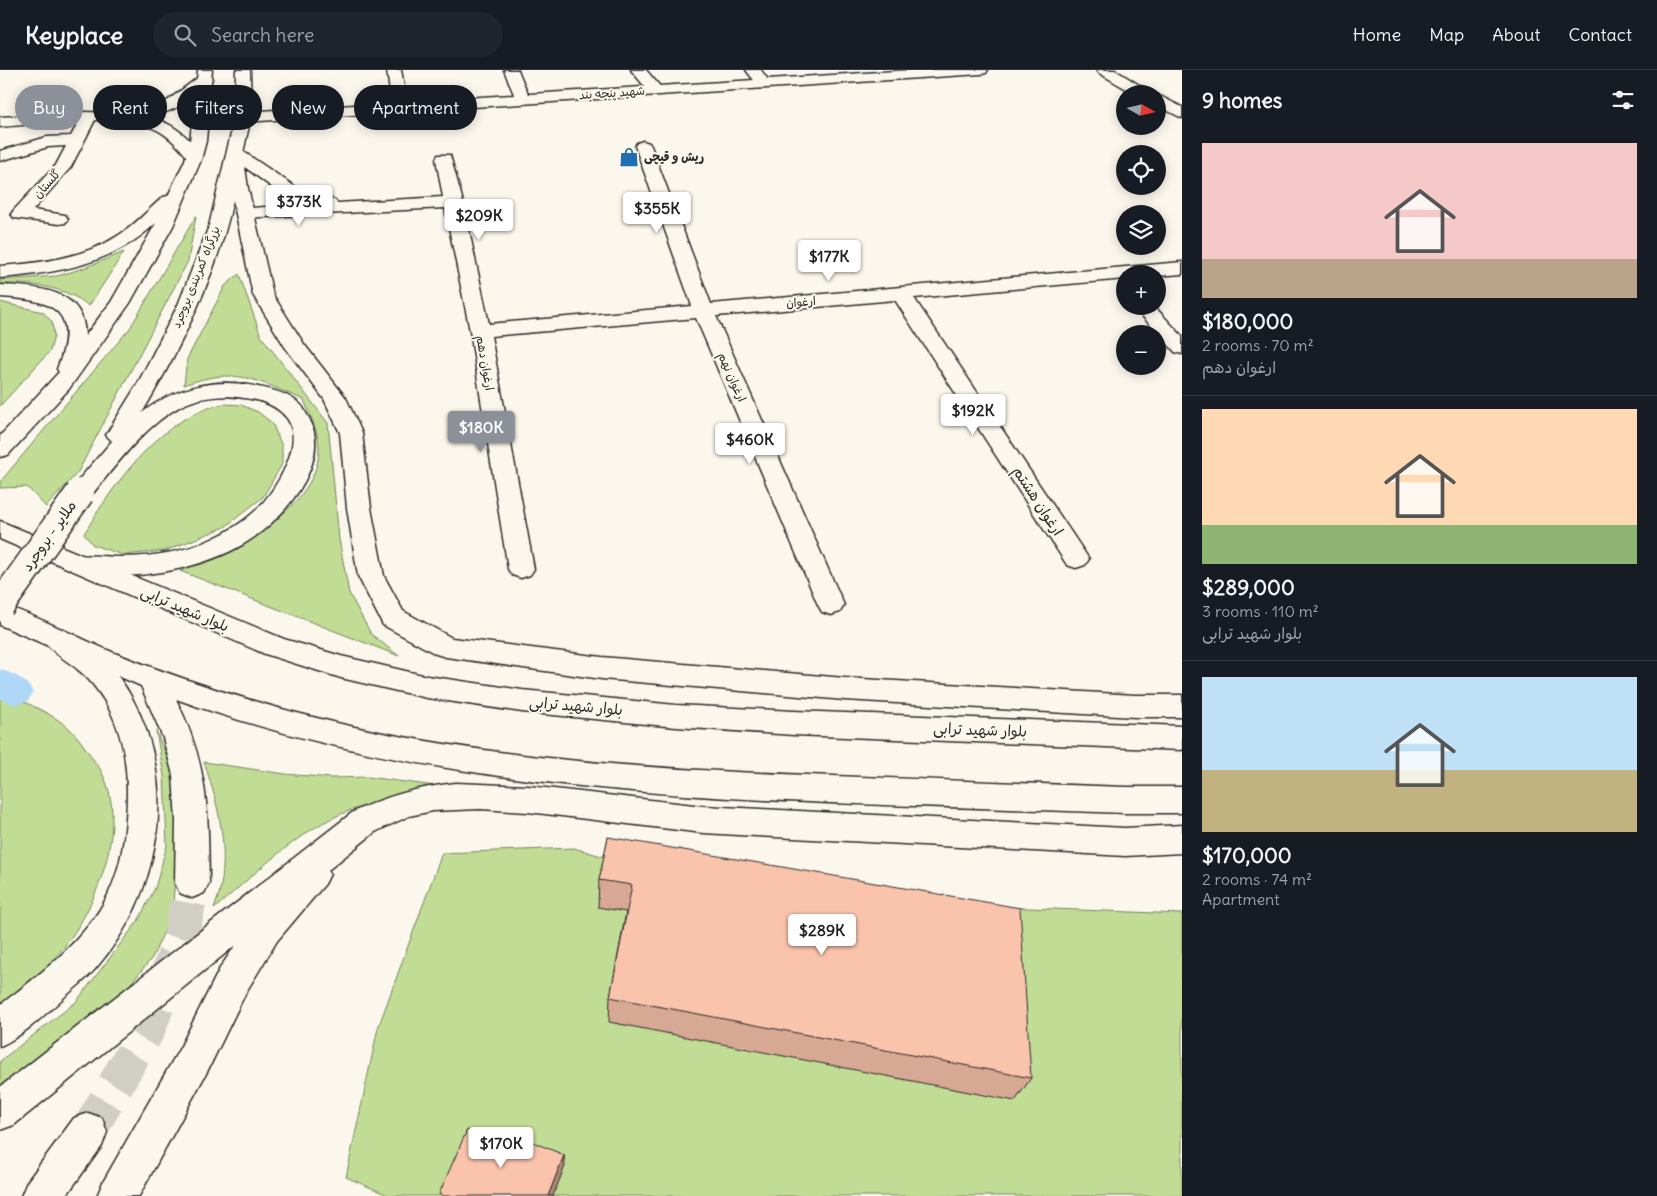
<!DOCTYPE html>
<html lang="en">
<head>
<meta charset="utf-8">
<style>
	body { margin:0; font-family:Delius,"Playpen Sans Arabic",sans-serif; background:#20242c; color:#f1f3f6; height:100vh; display:flex; flex-direction:column; font-size:19px; white-space:nowrap }
	* { box-sizing:border-box; margin:0 }
	p { font-size:16px; color:#9ea1a6 }
	.icon { flex:none; width:28px; height:28px; fill:none; stroke:currentColor; stroke-width:2; stroke-linecap:round; stroke-linejoin:round }
	.map { position:relative; flex:1; overflow:hidden }
	.drawer { display:flex; flex-direction:column; background:#171b24; width:475px }
	.drawer>* { flex:none }
	.guide { position:absolute; left:15px; top:15px; width:475px; height:45px; display:flex; gap:10px }
	.needle { width:32px; rotate:98deg }
	.buttons { position:absolute; left:1116px; top:15px; display:grid; gap:10px }
	.buttons a { display:grid; place-items:center; width:50px; height:50px; border-radius:50%; background:#171b24; box-shadow:0 2px 12px #0003; font-size:25px }
	.price { position:absolute; translate:-50% -42px; padding:0 11px; border-radius:5px; background:#fff; color:#222; font-size:16px; line-height:32px; filter:drop-shadow(0 1px 2px #0008) }
	.price::after { content:''; position:absolute; left:50%; top:30px; width:15px; height:11px; margin-left:-8px; background:inherit; clip-path:polygon(0 0,100% 0,50% 100%) }
	.price.active { background:#8c9099; color:#fff }
	ul { padding:0; list-style:none }
	li { display:grid; align-content:center; gap:10px; height:265px; padding:0 20px }
	li+li { border-top:1px solid #363941 }
	li span { display:grid; place-items:center; height:155px; border-radius:0px; color:#555 }
	li>.icon { margin-inline-start:auto }
	span .icon { width:90px; height:90px; fill:#fffc; stroke-width:1 }
	li b { font-size:21px }
	h2 { display:flex; justify-content:space-between; align-items:center; height:60px; padding:0 20px; font-size:21px }
	.chip { padding:0 18px; border-radius:22px; background:#171b24; box-shadow:0 2px 12px #0003; font-size:18px; line-height:45px }
	.chip.active { background:#8c9099; color:#fff }
	header { display:flex; align-items:center; gap:30px; box-sizing:border-box; height:70px; padding:0 25px; background:#171b24; border-bottom:1px solid #363941 }
	header strong { font-size:24px }
	nav { display:flex; gap:28px; margin-inline-start:auto; font-size:18px }
	.search { width:350px; height:45px; background:#20242c; display:flex; align-items:center; gap:12px; box-sizing:border-box; padding:0 18px; border-radius:28px; color:#9ea1a6; font-size:19px }
	main { display:flex; flex:1; min-height:0 }
	.map>svg:first-child { display:block }
	.green { fill:#c1dc94; stroke:#768460 }
	.lines { fill:none; stroke-linecap:round; stroke-linejoin:round }
	.canal { fill:#aed7f8; fill-rule:evenodd }
	.primary-tunnel { stroke:#d1cec5; stroke-width:36; stroke-dasharray:36 18; stroke-linecap:butt }
	.street-casing { stroke:#2b2b2b; stroke-width:3 }
	.secondary-casing { stroke:#2b2b2b; stroke-width:3 }
	.primary-casing { stroke:#2b2b2b; stroke-width:3 }
	.highway-casing { stroke:#2b2b2b; stroke-width:3 }
	.street { fill:#fbf7ec; fill-rule:evenodd }
	.secondary { fill:#fbf7ec; fill-rule:evenodd }
	.primary { fill:#fbf7ec; fill-rule:evenodd }
	.highway { fill:#fbf7ec; fill-rule:evenodd }
	.highway-bridge-far1-casing { stroke:#2b2b2b; stroke-width:24; stroke-linecap:butt }
	.highway-bridge-casing { stroke:#2b2b2b; stroke-width:31; stroke-linecap:butt }
	.highway-bridge-far1 { stroke:#fbf7ec; stroke-width:21 }
	.highway-bridge { stroke:#fbf7ec; stroke-width:28 }
	.wall { fill:#d7a894; stroke:#2b2b2b }
	.shaded-wall { fill:#af8878; stroke:#2b2b2b }
	.building { fill:#fac3ac; stroke:#2b2b2b }
	.labels { text-anchor:middle; stroke-width:4; stroke-linejoin:round; paint-order:stroke }
	.far-street-label { font-size:12px; fill:#2b2b2b; stroke:#fbf7ec }
	.far-poi-label { font-size:12px; font-weight:bold; fill:#2b2b2b; stroke:#fbf7ec; text-anchor:start }
	.street-label { font-size:15px; fill:#2b2b2b; stroke:#fbf7ec }
</style>
</head>
<body>
<header>
<strong>Keyplace</strong>
<div class="search"><svg class="icon" aria-label="search" viewBox="0 0 24 24"><circle cx="10" cy="10" r="6"/><path d="M15 15l6 6"/></svg>Search here</div>
<nav><a>Home</a><a>Map</a><a>About</a><a>Contact</a></nav>
</header>
<main>
<div class="map">
<svg width="1182" height="1126" viewBox="0 0 1182 1126">
	<rect width="100%" height="100%" fill="#fbf7ec"/>
	<filter id="ink" filterUnits="userSpaceOnUse"><feTurbulence type="fractalNoise" baseFrequency=".02" numOctaves="2"/><feDisplacementMap in="SourceGraphic" scale="10" xChannelSelector="R" yChannelSelector="G"/><feConvolveMatrix kernelMatrix="1 2 1 2 8 2 1 2 1" color-interpolation-filters="sRGB"/></filter>
	<g filter="url(#ink)">
		<path class="green" d="M196,146L188,191L78,402L46,437L27,417L0,418V412L130,258Z
			M124,182L89,236C64,216 31,213 0,214V210L57,206L84,198Z
			M239,204L261,266L328,353L339,469L349,523L371,564L399,586L180,501C229,483 315,441 319,382C320,364 310,346 304,330C256,310 236,296 184,315L187,289L225,216Z
			M0,232L43,242L52,252L54,266L50,281L0,336Z
			M224,334L241,335L258,342L272,353L282,376V394L263,427L225,457L165,481L123,485L93,475L84,464C113,415 163,344 224,334Z
			M0,620C19,630 47,641 64,654C75,662 85,677 93,689C96,694 101,699 103,705C124,747 105,811 82,850C63,884 31,915 0,939Z
			M156,661L173,701L179,762L172,844L152,888L117,930L0,1028V991L76,932L138,851L155,818L167,775L164,706Z
			M204,692L285,704L332,708L368,707L457,719C421,725 384,729 349,741C299,759 254,805 214,839C217,830 221,819 222,809C227,768 217,731 204,692Z
			M574,778L608,788L976,836L1182,844V1126H390L346,1107L378,958L442,783Z"/>
		<g class="lines">
			<path class="canal" d="M0,599C14,604 26,609 33,622L28,631L16,635L0,629Z"/>
			<path class="primary-tunnel" d="M88,1062L148,958L180,873L192,813"/>
			<defs>
				<path id="street" d="M387,0H401L408,37L405,40H395L392,37Z
					M504,0H518L530,29L527,32H517Z
					M631,0H646L664,21L661,24H651Z
					M746,0H761L771,14L769,17H759Z
					M1097,0H1115L1154,24H1135L1099,3Z
					M1158,25L1182,37V48L1158,36Z
					M88,43L94,45L96,48L71,97L33,140L65,145L68,149L65,153L59,154L14,148L11,144L14,140L56,95L66,76L48,77L0,91V81L47,67L71,66L82,45Z
					M643,71L649,73L651,76L711,234L1182,192V204L1158,206V204H1125V209L914,228L1085,483L1089,489L1085,495L1076,498L1067,495L895,230L716,246L844,535L840,542L831,545L822,542L818,535L696,248L491,266L534,499L530,505L521,508L512,505L508,499L470,261L445,138L245,148L239,147L236,143L239,139L308,134L273,118L227,84L229,80H241L297,118L335,130L337,133L443,127L436,89L438,85H450L463,132L489,254L692,236L635,76L637,73Z
					M1133,236H1154L1182,266V284L1175,282Z"/>
				<path id="secondary" d="M912,0H988L986,3L981,4L243,52L237,50L235,47L237,44L243,42Z
					M205,5L210,6L212,9C198,30 173,41 150,47C172,53 184,64 200,80L202,84L200,88H188C179,77 169,66 157,60C120,42 41,54 0,57V47L82,42L126,43L167,31L200,6Z"/>
				<path id="primary" d="M0,451L284,569L341,586L427,606L522,620L676,635L794,641L1182,656V680L794,665L676,657L522,642L427,628L341,608L265,584L0,469Z
					M0,534C36,545 76,567 112,582C185,611 260,635 337,653C491,689 650,699 807,705C913,709 1019,713 1125,717H1182V743H1125C809,730 477,738 176,629C209,697 208,740 209,813L204,823L192,828L180,823L175,813L176,751L173,705L163,668L141,616L0,555Z
					M313,790L325,794L330,804L325,814L277,871L246,922L207,1002L139,1126H97L103,1112L181,976L220,898L253,849L301,794Z
					M88,1043L102,1048L107,1062L102,1076L66,1126H21L27,1112L74,1048Z"/>
				<path id="highway" d="M198,0H212L206,71L201,90L173,156L130,233L69,319L8,385L0,387V366L59,302L57,299C81,239 53,230 0,227V215C36,217 85,218 85,266L111,232L156,153C113,194 58,203 0,208V196C40,193 85,188 119,165C135,155 148,140 163,127L168,126L185,90L190,71Z
					M236,0H250L251,47L243,83L248,118L273,225L304,274L346,328L362,363L371,438L384,506L403,541L452,568L602,587L845,608L1135,625H1182V647H1135L845,630L602,609L446,587L436,584L383,555L358,506L347,438L340,363L324,329L285,277L253,225L233,130C217,205 181,277 142,343C171,319 212,308 249,315C267,319 286,321 301,335C304,338 306,344 309,348C332,392 285,447 250,470C206,500 122,515 71,500L67,494L71,488C86,483 104,487 120,487C151,487 184,482 212,469C227,462 242,453 254,442C274,424 311,367 282,343C271,333 259,330 244,328C224,324 199,327 181,336C143,357 117,394 90,427L81,429L72,427L69,421L112,371L106,365L138,313L178,235L209,156L235,47Z
					M60,562C92,572 118,601 133,630C179,716 160,825 96,898C86,910 72,920 60,931C42,947 23,966 0,976V935C38,906 86,870 108,825C123,794 127,755 127,721C127,690 121,657 104,630C97,619 88,607 77,599C67,590 53,584 46,572L50,565Z
					M456,713L528,716L703,736L1125,758L1182,755V783L1125,786L703,763L528,742L480,739L433,741L409,746L375,762L14,1055L0,1060V1017L353,742C386,726 419,717 456,713Z"/>
			</defs>
			<use href="#street" class="street-casing"/>
			<use href="#secondary" class="secondary-casing"/>
			<use href="#primary" class="primary-casing"/>
			<use href="#highway" class="highway-casing"/>
			<use href="#street" class="street"/>
			<use href="#secondary" class="secondary"/>
			<use href="#primary" class="primary"/>
			<use href="#highway" class="highway"/>
			<defs>
				<path id="highway-bridge-far1" d="M79,424L81,421"/>
				<path id="highway-bridge" d="M0,536L80,423"/>
			</defs>
			<use href="#highway-bridge-far1" class="highway-bridge-far1-casing"/>
			<use href="#highway-bridge" class="highway-bridge-casing"/>
			<use href="#highway-bridge-far1" class="highway-bridge-far1"/>
			<use href="#highway-bridge" class="highway-bridge"/>
		</g>
		<path class="wall" d="M608,767L1031,1008L1015,1031L609,952L610,927L626,842L598,837L599,810Z"/>
		<path class="shaded-wall" d="M564,1085L565,1096L553,1126H548Z"/>
		<path class="building" d="M608,767L1020,838L1031,1008L610,927L632,815L599,810Z
			M467,1060L510,1078L516,1065L564,1085L548,1126H444L439,1124Z"/>
	</g>
	<defs>
		<symbol id="shop-bare" viewBox="-9 -9 18 18"><path d="M-5-2.5h2.3a2.7 3.5 0 0 1 5.4 0H5L5.5 6h-11ZM-1.5-2.5h3a1.5 2.3 0 0 0-3 0Z" fill="#1f6fb2" stroke="#fbf7ec" stroke-width="2.5" paint-order="stroke"/></symbol>
	</defs>
	<g fill-rule="evenodd">
		<use href="#shop-bare" x="615" y="73" width="28" height="28"/>
	</g>
	<g class="labels">
		<g class="far-street-label">
			<text transform="translate(612 23) rotate(-4)" y="4">شهید پنجه بند</text>
			<text transform="translate(47 114) rotate(-48)" y="4">گلستان</text>
			<text transform="translate(196 207) rotate(-68)" y="4">بزرگراه کمربندی بروجرد</text>
			<text transform="translate(801 232) rotate(-5)" y="4">ارغوان</text>
			<text transform="translate(485 293) rotate(80)" y="4">ارغوان دهم</text>
			<text transform="translate(732 307) rotate(66)" y="4">ارغوان نهم</text>
		</g>
		<g class="far-poi-label">
			<text x="644" y="91">ریش و قیچی</text>
		</g>
		<g class="street-label">
			<text transform="translate(1038 431) rotate(57)" y="5">ارغوان هشتم</text>
			<text transform="translate(49 466) rotate(-55)" y="5">ملایر - بروجرد</text>
			<text transform="translate(185 539) rotate(23)" y="5">بلوار شهید ترابی</text>
			<text transform="translate(576 636) rotate(5)" y="5">بلوار شهید ترابی</text>
			<text transform="translate(980 660) rotate(2)" y="5">بلوار شهید ترابی</text>
		</g>
	</g>
</svg>
<div class="buttons">
<a><svg class="needle" viewBox="-14 -14 28 28"><path d="M0-13l5 13h-10z" fill="#e53935"/><path d="M0 13l5-13h-10z" fill="#9ea1a6"/></svg></a>
<a><svg class="icon" aria-label="locate" viewBox="0 0 24 24"><circle cx="12" cy="12" r="6"/><path d="M12 2v4M12 18v4M2 12h4M18 12h4"/></svg></a>
<a><svg class="icon" aria-label="layers" viewBox="0 0 24 24"><path d="M12 4l9 5-9 5-9-5zM3 14l9 5 9-5"/></svg></a>
<a>+</a>
<a>−</a>
</div>
<b class="price" style="left:299px;top:157px">$373K</b>
<b class="price" style="left:657px;top:164px">$355K</b>
<b class="price" style="left:479px;top:171px">$209K</b>
<b class="price" style="left:829px;top:212px">$177K</b>
<b class="price" style="left:973px;top:366px">$192K</b>
<b class="price active" style="left:481px;top:383px">$180K</b>
<b class="price" style="left:750px;top:395px">$460K</b>
<b class="price" style="left:822px;top:886px">$289K</b>
<b class="price" style="left:501px;top:1099px">$170K</b>
<div class="guide">
<a class="chip active">Buy</a>
<a class="chip">Rent</a>
<a class="chip">Filters</a>
<a class="chip">New</a>
<a class="chip">Apartment</a>
</div>
</div>
<section class="drawer">
<h2>9 homes<svg class="icon" aria-label="filters" viewBox="0 0 24 24"><path d="M4 7h16M4 17h16"/><circle cx="9" cy="7" r="2"/><circle cx="15" cy="17" r="2"/></svg></h2>
<ul>
<li><span style="background:linear-gradient(#f6c9c9 75%,#b9a48a 0)"><svg class="icon" aria-label="home" viewBox="0 0 24 24"><path d="M3 11l9-7 9 7M6 9v11h12V9"/></svg></span><div><b>$180,000</b><p>2 rooms · 70 m²</p><p>ارغوان دهم</p></div></li>
<li><span style="background:linear-gradient(#ffd9b3 75%,#8fb573 0)"><svg class="icon" aria-label="home" viewBox="0 0 24 24"><path d="M3 11l9-7 9 7M6 9v11h12V9"/></svg></span><div><b>$289,000</b><p>3 rooms · 110 m²</p><p>بلوار شهید ترابی</p></div></li>
<li><span style="background:linear-gradient(#bfe0f5 60%,#c2b280 0)"><svg class="icon" aria-label="home" viewBox="0 0 24 24"><path d="M3 11l9-7 9 7M6 9v11h12V9"/></svg></span><div><b>$170,000</b><p>2 rooms · 74 m²</p><p>Apartment</p></div></li>
</ul>
</section>
</main>
</body>
</html>
